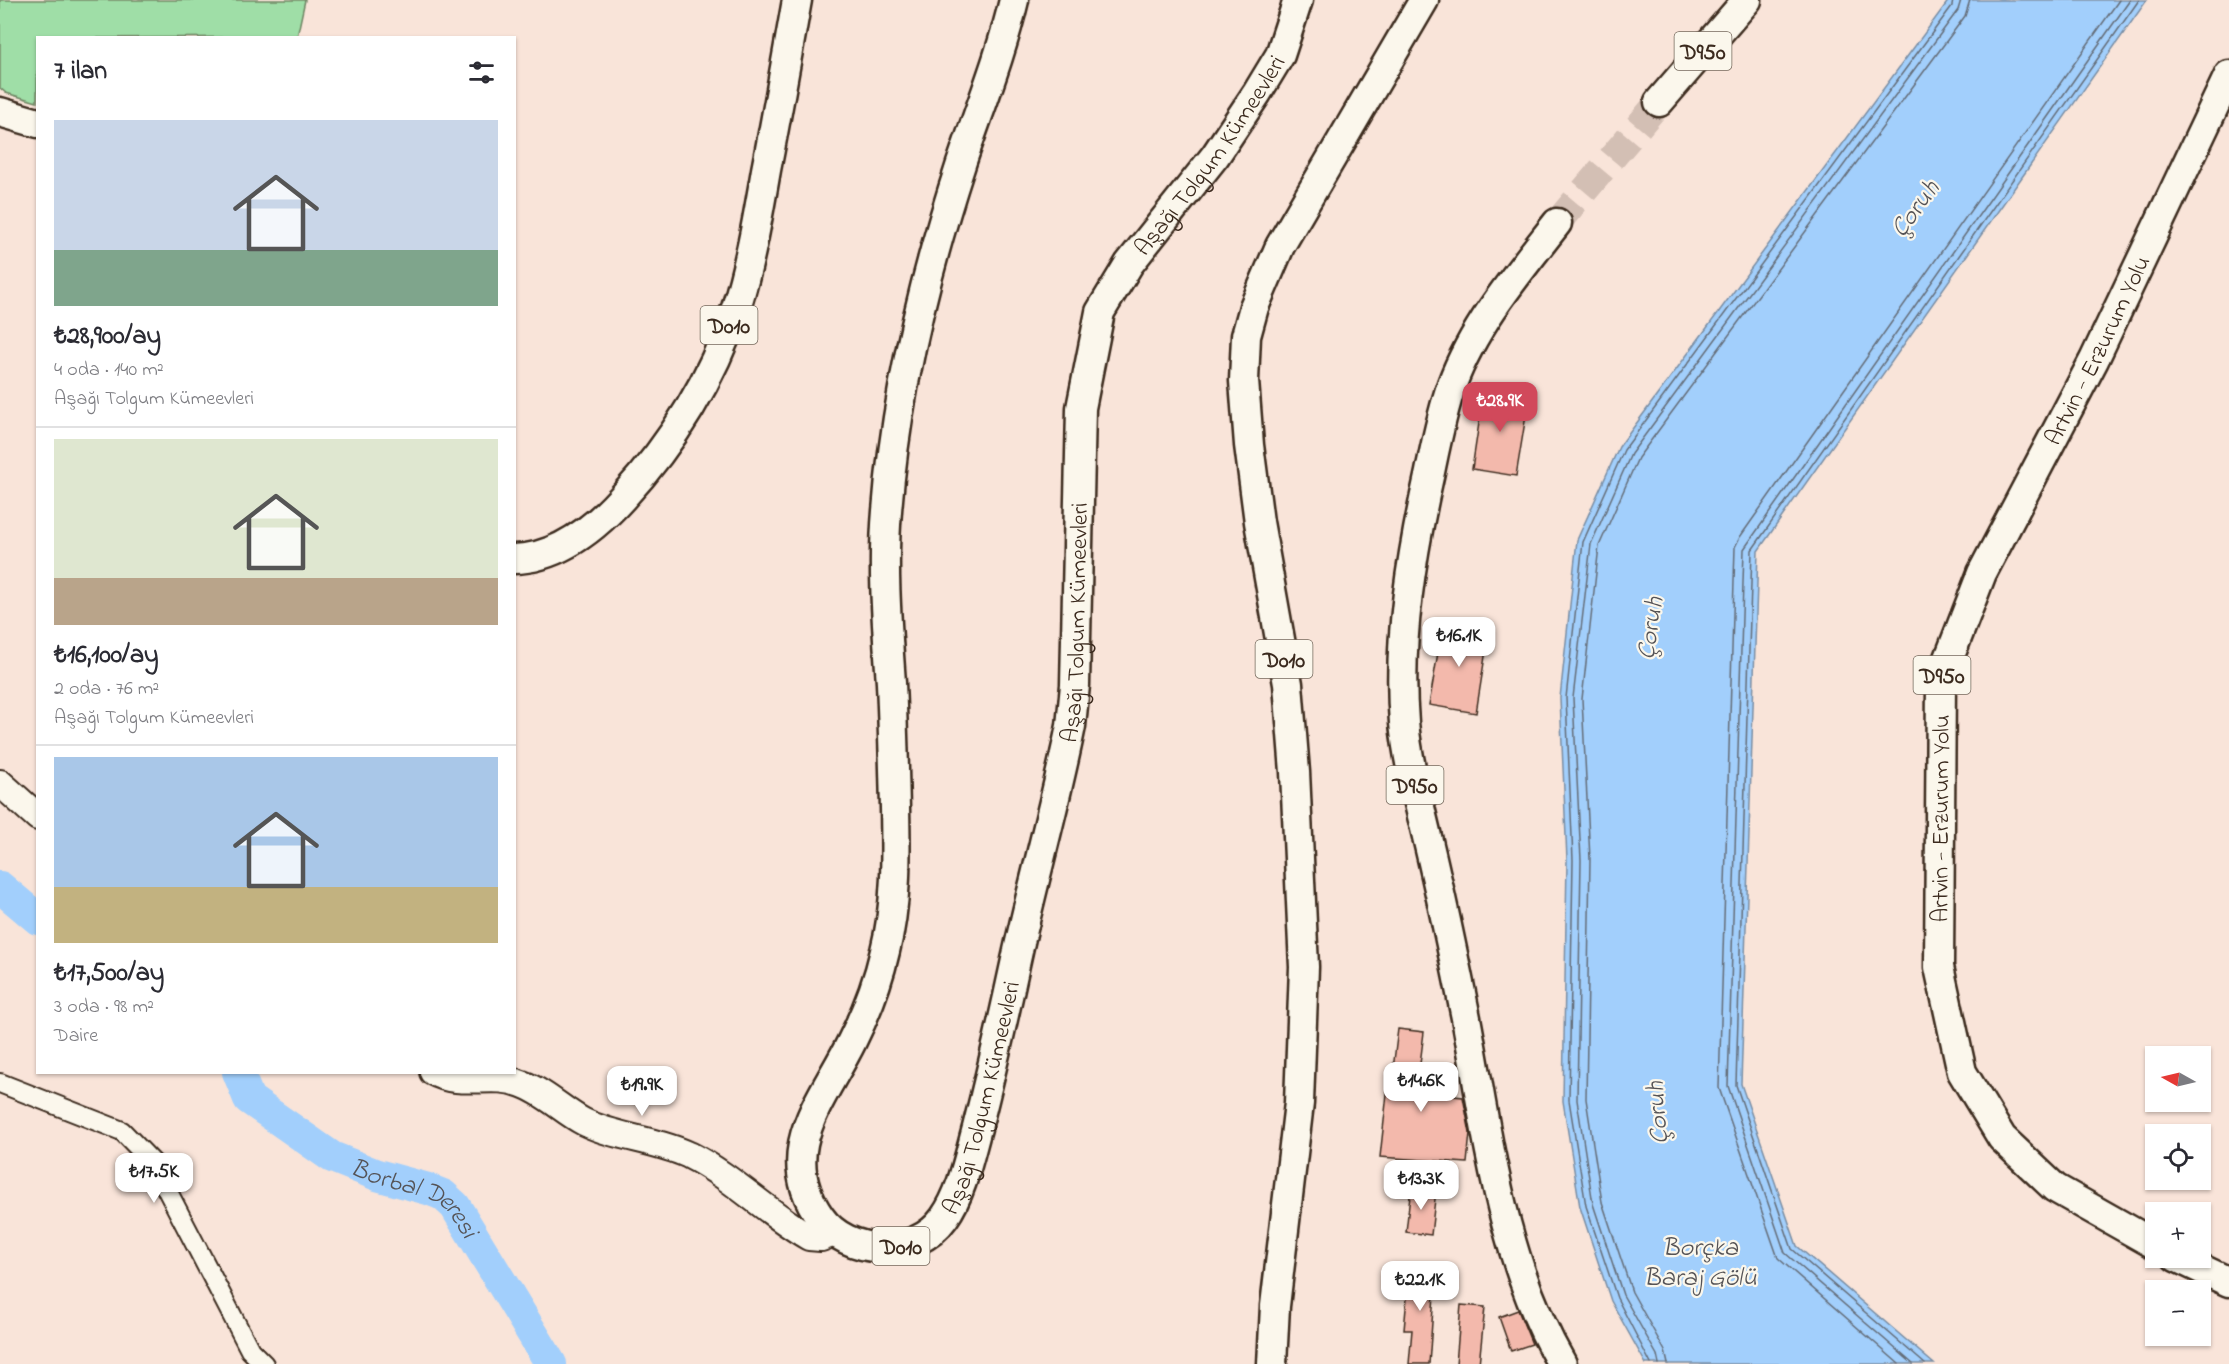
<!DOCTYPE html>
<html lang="tr">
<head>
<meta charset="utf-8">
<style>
	body { margin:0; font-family:"Indie Flower",sans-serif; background:#f2f2f3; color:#2b2b33; height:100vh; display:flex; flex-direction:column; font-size:22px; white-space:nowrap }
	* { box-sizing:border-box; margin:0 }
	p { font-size:20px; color:#7c7c81 }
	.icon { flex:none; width:33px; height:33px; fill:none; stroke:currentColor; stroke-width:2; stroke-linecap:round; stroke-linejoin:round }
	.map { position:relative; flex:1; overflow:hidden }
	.side { position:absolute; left:36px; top:36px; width:480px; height:1038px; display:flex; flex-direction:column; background:#fff; border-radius:0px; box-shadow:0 2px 4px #0004 }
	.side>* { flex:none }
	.needle { width:39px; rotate:278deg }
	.fabs { position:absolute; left:2145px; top:1046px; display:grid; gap:12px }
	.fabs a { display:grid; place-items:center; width:66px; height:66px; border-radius:0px; background:#fff; box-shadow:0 2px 4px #0004; font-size:30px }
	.price { position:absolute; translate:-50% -51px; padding:0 14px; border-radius:12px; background:#fff; color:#222; font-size:20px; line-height:39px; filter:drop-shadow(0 2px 3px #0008) }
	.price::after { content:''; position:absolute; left:50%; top:36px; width:18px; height:14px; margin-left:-9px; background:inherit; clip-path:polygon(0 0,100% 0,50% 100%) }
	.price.on { background:#d1495b; color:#fff }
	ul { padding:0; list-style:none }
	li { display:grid; align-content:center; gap:12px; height:318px; padding:0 18px }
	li+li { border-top:2px solid #e1e1e2 }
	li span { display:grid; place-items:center; height:186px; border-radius:0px; color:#555 }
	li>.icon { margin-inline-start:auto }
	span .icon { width:108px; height:108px; fill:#fffc; stroke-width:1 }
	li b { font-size:26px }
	h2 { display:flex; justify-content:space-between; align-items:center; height:72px; padding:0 18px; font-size:26px }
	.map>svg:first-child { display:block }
	.green { fill:#9fdea7; stroke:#6d8462; stroke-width:1.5 }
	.water { fill:#a2cffc; stroke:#798da3; stroke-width:1.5 }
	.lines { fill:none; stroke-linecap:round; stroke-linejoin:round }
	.shore { stroke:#646c77; stroke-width:1.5 }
	.river { stroke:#a2cffc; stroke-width:32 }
	.building { fill:#f3b9ac; stroke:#3b2a1e; stroke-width:1.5 }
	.primary-tunnel { stroke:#d3bfb4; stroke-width:28; stroke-dasharray:28 14; stroke-linecap:butt }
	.street-casing { stroke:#3b2a1e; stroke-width:22 }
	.secondary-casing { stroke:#3b2a1e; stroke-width:30 }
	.primary-casing { stroke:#3b2a1e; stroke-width:33 }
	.street { stroke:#fbf7ec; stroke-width:18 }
	.secondary { stroke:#fbf7ec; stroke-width:26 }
	.primary { stroke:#fbf7ec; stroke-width:28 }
	.labels { text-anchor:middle; stroke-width:4.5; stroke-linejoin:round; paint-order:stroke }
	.shield { fill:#fbf7ec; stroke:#75685c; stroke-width:1.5 }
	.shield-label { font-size:22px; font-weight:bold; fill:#3b2a1e }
	.street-label { font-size:24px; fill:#3b2a1e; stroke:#fbf7ec }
	.water-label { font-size:26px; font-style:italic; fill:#555356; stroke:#fbf7ec }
</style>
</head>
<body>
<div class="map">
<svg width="2229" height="1364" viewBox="0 0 2229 1364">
	<rect width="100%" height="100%" fill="#f9e4d9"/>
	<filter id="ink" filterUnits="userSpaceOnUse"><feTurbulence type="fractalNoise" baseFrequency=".0167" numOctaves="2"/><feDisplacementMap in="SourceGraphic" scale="12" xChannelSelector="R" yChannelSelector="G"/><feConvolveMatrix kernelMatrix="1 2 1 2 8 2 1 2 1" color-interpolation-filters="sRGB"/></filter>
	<g filter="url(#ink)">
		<path class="green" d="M0,0H305L297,37L38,38L37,102L6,93L0,88Z"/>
		<path class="water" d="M1949,0H2147L1758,551L1741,1084L1797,1246L1934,1364H1646L1611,1301L1580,1207L1563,1101L1567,860L1560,698L1577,540L1619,447Z"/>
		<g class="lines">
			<path class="shore" d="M1651,1364L1617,1298L1586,1206L1569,1100L1573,860L1566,698L1583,542L1624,450L1952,6L1953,0
				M1659,1364L1657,1355L1623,1295L1593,1204L1577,1100L1581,860L1573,698L1591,544L1631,454L1958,10L1961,0
				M1668,1364L1665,1351L1632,1292L1602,1202L1586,1099L1590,859L1582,699L1599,546L1638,458L1965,16L1970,0
				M1899,1364L1778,1258L1719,1088L1735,547L1740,537L2119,0
				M1913,1364L1785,1253L1728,1086L1744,549L2130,0
				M1925,1364L1792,1249L1736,1085L1752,550L2139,0"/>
			<g class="river">
				<path d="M0,887L38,919"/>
				<path id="s1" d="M238,1072L249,1099L332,1157L377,1175L428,1189L443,1195L455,1206L551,1364"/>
			</g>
		</g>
		<path class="building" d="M1484,390L1529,397L1516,476L1472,469Z
			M1443,623L1489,631L1476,713L1429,705Z
			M1398,1029L1424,1032L1417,1088L1424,1089V1093L1463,1097L1470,1133L1467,1163L1380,1157L1388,1085H1391Z
			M1411,1187L1436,1190L1431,1235L1406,1232Z
			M1410,1265L1436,1267L1429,1364H1409L1412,1330H1404Z
			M1461,1305L1485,1307L1479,1364H1456Z
			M1518,1310L1532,1344L1511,1351L1499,1317Z"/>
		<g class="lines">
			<path class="primary-tunnel" d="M1557,223L1659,102"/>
			<defs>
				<path id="street" d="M0,1083L122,1131L153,1163L250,1350L264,1364"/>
				<path id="secondary" d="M0,783L38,817
					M433,1072C462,1088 492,1072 522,1084C545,1092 563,1111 584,1122C617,1138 655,1139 689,1155C733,1177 767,1213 809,1237L821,1238L834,1233"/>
				<g id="primary">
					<path id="s2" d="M1014,0C1001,56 979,110 961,164C924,277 896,392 887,511C882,568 887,626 891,683C893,725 894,767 895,808C896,856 897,904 885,951C878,982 866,1013 852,1041C823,1100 774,1151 820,1217C847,1256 915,1259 944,1218C962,1193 969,1157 977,1128C991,1073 1004,1016 1016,960C1033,882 1055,805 1071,726L1075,685L1081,408L1100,312L1129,264L1215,156L1257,93L1280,55L1298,0"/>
					<path d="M1659,102L1747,0"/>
					<path d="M0,112L38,123"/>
					<path d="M1557,223C1518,273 1474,325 1452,384C1442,412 1436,443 1430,472C1412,552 1397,640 1404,723C1408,763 1419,802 1428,841C1442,900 1454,958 1466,1018C1488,1135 1501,1259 1562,1364"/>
					<path d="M514,559C558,558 594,529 622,498C672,444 712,379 736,308C750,264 758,216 766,170C777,114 787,57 797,0"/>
					<path id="s3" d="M2156,1245L2055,1188L2002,1138L1962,1072L1939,967L1941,679L1982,573L2094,360L2229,75"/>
					<path d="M2176,1257L2229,1282"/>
					<path d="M1272,1364L1275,1306L1299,1103L1304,967L1295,772L1288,684L1259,522L1249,445L1244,381L1246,336L1254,307L1280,246L1424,0"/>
				</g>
			</defs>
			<use href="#street" class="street-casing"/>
			<use href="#secondary" class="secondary-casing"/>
			<use href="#primary" class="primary-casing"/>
			<use href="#street" class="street"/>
			<use href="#secondary" class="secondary"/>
			<use href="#primary" class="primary"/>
		</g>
	</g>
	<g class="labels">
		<g class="shield">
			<rect x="1674.5" y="32" width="57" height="38" rx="4.5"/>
			<rect x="700.5" y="306" width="57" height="38" rx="4.5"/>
			<rect x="1255.5" y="640" width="57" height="38" rx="4.5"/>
			<rect x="1913.5" y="656" width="57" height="38" rx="4.5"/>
			<rect x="1386.5" y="766" width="57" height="38" rx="4.5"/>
			<rect x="872.5" y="1227" width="57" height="38" rx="4.5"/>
		</g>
		<g class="shield-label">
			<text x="1703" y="59">D950</text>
			<text x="729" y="333">D010</text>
			<text x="1284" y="667">D010</text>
			<text x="1942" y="683">D950</text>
			<text x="1415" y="793">D950</text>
			<text x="901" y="1254">D010</text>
		</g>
		<g class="street-label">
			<text dy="8" stroke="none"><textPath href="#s2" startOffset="2517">Aşağı Tolgum Kümeevleri</textPath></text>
			<text dy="8" stroke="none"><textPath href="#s3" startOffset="1026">Artvin - Erzurum Yolu</textPath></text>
			<text dy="8" stroke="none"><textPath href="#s2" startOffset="2013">Aşağı Tolgum Kümeevleri</textPath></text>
			<text dy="8" stroke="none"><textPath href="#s3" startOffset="522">Artvin - Erzurum Yolu</textPath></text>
			<text dy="8" stroke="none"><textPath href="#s2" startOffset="1527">Aşağı Tolgum Kümeevleri</textPath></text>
		</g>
		<g class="water-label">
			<text transform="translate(1914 208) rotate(-53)" y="9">Çoruh</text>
			<text transform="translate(1649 628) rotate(-81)" y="9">Çoruh</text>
			<text transform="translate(1656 1113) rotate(-94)" y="9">Çoruh</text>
			<text dy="9" stroke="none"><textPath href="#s1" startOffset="225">Borbal Deresi</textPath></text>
			<text x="1700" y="1255">Borçka<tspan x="1700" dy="30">Baraj Gölü</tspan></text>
		</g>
	</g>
</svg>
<div class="fabs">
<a><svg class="needle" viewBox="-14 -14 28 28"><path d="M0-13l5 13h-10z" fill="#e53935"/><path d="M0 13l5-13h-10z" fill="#7c7c81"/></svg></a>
<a><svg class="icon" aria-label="locate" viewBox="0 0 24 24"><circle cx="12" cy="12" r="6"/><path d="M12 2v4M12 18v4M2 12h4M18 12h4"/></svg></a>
<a>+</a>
<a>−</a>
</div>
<b class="price on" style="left:1500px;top:433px">₺28.9K</b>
<b class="price" style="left:1459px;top:668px">₺16.1K</b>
<b class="price" style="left:1421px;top:1113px">₺14.6K</b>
<b class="price" style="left:642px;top:1117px">₺19.9K</b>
<b class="price" style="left:154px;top:1204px">₺17.5K</b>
<b class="price" style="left:1421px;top:1211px">₺13.3K</b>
<b class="price" style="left:1420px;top:1312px">₺22.1K</b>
<section class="side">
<h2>7 ilan<svg class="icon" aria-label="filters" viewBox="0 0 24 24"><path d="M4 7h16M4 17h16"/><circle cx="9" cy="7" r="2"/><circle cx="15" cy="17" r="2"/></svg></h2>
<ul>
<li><span style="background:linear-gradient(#c9d6e8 70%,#7fa58c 0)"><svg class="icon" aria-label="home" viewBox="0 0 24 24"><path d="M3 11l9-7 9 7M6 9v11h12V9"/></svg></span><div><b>₺28,900/ay</b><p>4 oda · 140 m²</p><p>Aşağı Tolgum Kümeevleri</p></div></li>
<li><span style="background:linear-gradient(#dfe7d0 75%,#b9a48a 0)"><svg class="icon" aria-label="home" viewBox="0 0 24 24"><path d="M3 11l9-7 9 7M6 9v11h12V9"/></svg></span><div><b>₺16,100/ay</b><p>2 oda · 76 m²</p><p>Aşağı Tolgum Kümeevleri</p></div></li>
<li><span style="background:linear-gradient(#a9c7e8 70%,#c2b280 0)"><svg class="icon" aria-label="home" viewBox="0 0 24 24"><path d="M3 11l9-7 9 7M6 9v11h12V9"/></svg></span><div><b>₺17,500/ay</b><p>3 oda · 98 m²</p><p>Daire</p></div></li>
</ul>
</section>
</div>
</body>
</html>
